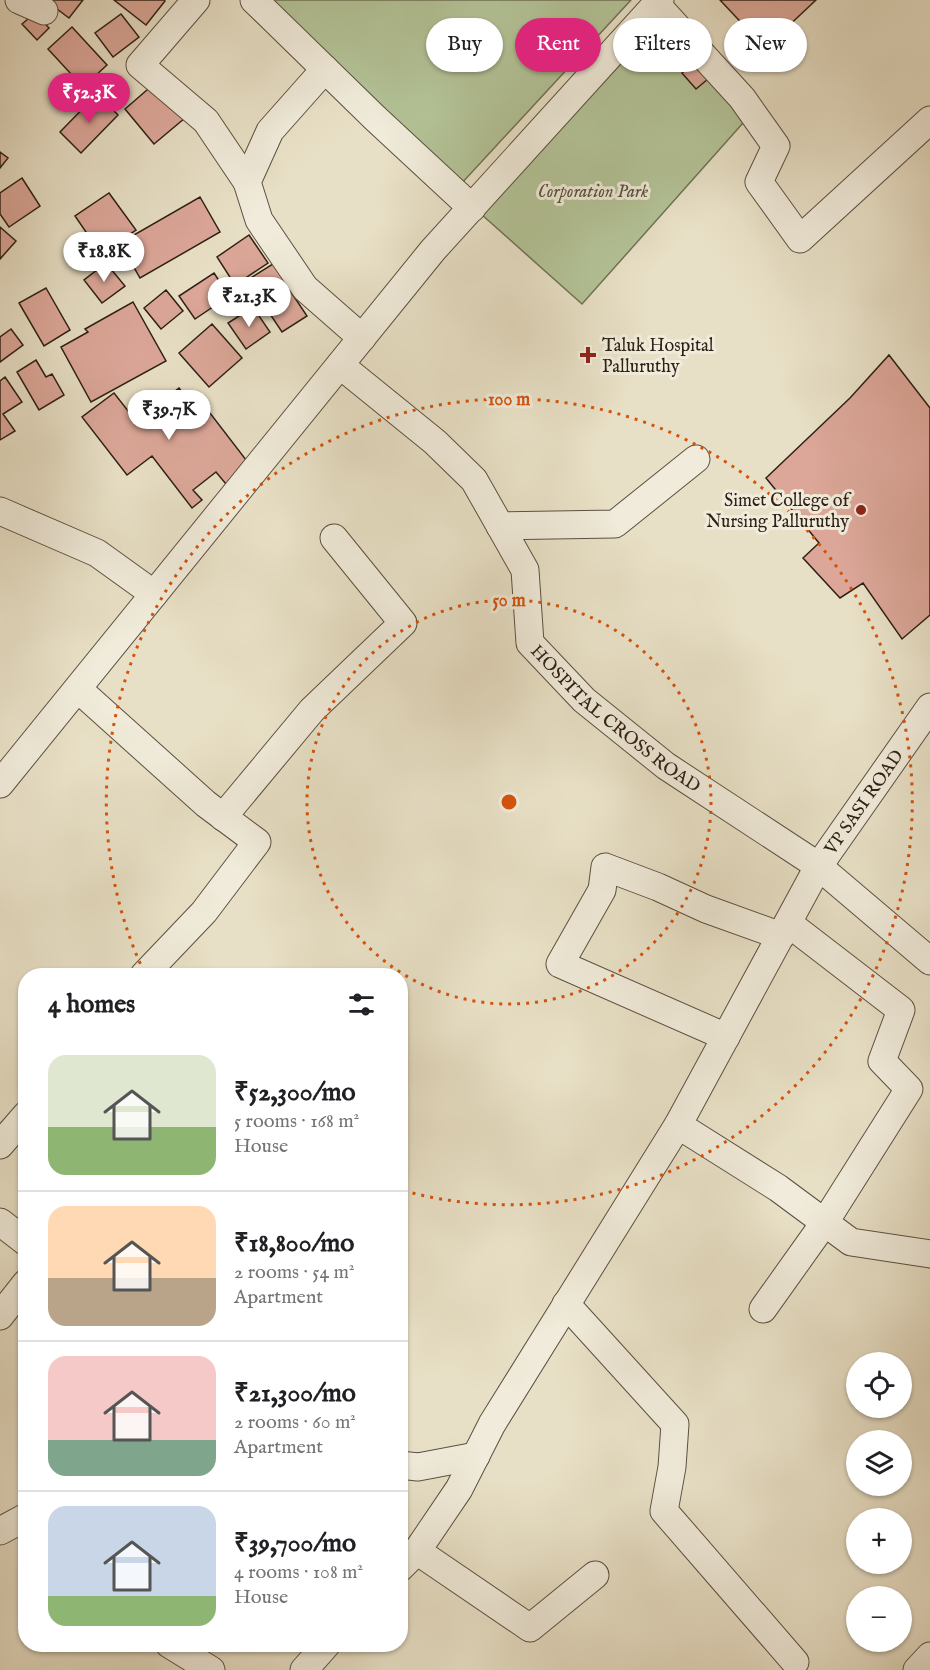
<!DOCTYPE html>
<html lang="en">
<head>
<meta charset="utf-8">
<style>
	body { margin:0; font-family:"IM FELL English",serif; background:#f2f2f2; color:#202124; height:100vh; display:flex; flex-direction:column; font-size:22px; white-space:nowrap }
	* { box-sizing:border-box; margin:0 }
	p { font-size:20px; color:#757577 }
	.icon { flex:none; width:33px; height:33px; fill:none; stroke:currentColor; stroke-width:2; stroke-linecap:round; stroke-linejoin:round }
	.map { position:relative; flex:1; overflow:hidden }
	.drawer { position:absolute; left:18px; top:968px; width:390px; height:684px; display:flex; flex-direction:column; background:#fff; border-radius:24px; box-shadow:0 2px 4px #0004 }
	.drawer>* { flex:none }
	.top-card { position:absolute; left:426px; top:18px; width:414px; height:54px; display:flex; gap:12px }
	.fabs { position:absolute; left:846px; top:1352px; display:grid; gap:12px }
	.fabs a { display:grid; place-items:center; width:66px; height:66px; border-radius:50%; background:#fff; box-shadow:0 2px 4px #0004; font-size:30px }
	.price { position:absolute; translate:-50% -51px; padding:0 14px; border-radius:21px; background:#fff; color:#222; font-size:20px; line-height:39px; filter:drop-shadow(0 2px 3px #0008) }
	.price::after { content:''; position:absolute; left:50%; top:36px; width:18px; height:14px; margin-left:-9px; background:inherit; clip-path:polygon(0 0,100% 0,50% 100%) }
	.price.active { background:#db2777; color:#fff }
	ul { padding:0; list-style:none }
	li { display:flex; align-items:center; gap:18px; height:150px; padding:0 30px }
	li+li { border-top:2px solid #e0e0e0 }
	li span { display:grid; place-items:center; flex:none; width:168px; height:120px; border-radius:18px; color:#555 }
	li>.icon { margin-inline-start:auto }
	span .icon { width:72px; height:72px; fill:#fffc; stroke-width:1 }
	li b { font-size:26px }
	h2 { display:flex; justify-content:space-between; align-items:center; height:72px; padding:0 30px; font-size:26px }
	.pill { padding:0 21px; border-radius:27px; background:#fff; box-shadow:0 2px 4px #0004; font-size:21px; line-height:54px }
	.pill.active { background:#db2777; color:#fff }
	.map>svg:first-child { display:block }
	.green { fill:#b3c397; stroke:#707256; stroke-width:1.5 }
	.building { fill:#dca799; stroke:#2e2016; stroke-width:1.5 }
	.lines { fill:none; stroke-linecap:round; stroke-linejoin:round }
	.street-casing { stroke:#5c5042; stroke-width:29 }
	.street { stroke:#f0ebda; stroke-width:27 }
	.ring { fill:none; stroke:#d5530d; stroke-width:3; stroke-dasharray:3 6 }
	.poi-dot { fill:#8f2418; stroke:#f0ebda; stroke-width:2 }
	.labels { text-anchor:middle; stroke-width:6; stroke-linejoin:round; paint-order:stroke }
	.park-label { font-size:18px; font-style:italic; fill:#56513d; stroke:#f0ebda }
	.poi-label { font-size:18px; fill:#2e2016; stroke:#f0ebda; text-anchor:start }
	.street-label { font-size:18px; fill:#2e2016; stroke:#f0ebda }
	.centre { fill:#d5530d; stroke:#f0ebda; stroke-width:3 }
	.ring-label { font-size:18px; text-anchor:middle; font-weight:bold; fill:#d5530d; stroke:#f0ebda; stroke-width:6; stroke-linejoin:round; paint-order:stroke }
</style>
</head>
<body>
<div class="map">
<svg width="930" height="1670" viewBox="0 0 930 1670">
	<rect width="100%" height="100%" fill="#e8e0c6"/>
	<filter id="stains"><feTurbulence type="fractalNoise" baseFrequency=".00333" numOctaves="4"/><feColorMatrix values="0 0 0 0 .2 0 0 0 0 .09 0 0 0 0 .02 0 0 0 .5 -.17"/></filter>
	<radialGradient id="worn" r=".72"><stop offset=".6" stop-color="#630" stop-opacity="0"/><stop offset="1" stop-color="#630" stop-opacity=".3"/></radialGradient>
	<path class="green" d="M270,0H631L461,184Z
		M666,15L751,114L582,304L481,214Z"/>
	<path class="building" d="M45,0H83L69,18Z
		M114,0H164L165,1L146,25Z
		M720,0H816L765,48Z
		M35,13L49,28L37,40L22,24Z
		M121,14L139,37L113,57L95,33Z
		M72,27L107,65L83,87L48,49Z
		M694,63L708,79L696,89L682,73Z
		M155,83L185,118L154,144L125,109Z
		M97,94L118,115L81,153L60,132Z
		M0,152L8,158L0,168Z
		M22,178L40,206L9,227L0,214V193Z
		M109,193L136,230L101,254L75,216Z
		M200,197L220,232L140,278L120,243Z
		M0,227L16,241L0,259Z
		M249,235L268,263L235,285L217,257Z
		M276,262L289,282L259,301L246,281Z
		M106,263L125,286L102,303L84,280Z
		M214,273L229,296L195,319L179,296Z
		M287,286L307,316L282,332L262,302Z
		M46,288L70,330L44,346L19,303Z
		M166,290L183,311L161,329L144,308Z
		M133,302L166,361L91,402L61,347L88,332L85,329Z
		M253,307L270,332L246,349L228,323Z
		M212,324L242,358L209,387L179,353Z
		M11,329L23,345L0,362V337Z
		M889,355L930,408V615L902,639L863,583L840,598L803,558L819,543L766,478L850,398Z
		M36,360L46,377L52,374L64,395L39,410L17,372Z
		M5,377L22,402L3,414L15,431L0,440V381Z
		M179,388L192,406L200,400L250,465L226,484L216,472L193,490L202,500L192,508L152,456L127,475L82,417L114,393L136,421Z"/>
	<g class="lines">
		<defs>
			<g id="street">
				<path d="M19,0L44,11"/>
				<path d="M196,0L140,65L206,121L247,182"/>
				<path d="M254,0L375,118L472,208"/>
				<path d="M656,4L742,98L776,146L759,182L800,239L930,120"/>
				<path d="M325,69L270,131L247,182L259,220L305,288L362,338"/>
				<path id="s1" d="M340,365L435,442L474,480L525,570L530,643L584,700L666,766L817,865L930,961"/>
				<path d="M0,511L97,553L154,594"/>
				<path d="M500,526L615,524L696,459"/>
				<path d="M78,689L206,804L257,842L204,912L144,975"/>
				<path d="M0,784L433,250L660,0"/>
				<path d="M223,817L312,710L403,623L334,538"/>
				<path d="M726,1037L560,964L602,890L605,867L658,887L706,909L781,936"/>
				<path d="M678,1125L778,1188L851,1242L930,1254"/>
				<path d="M0,1145L26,1115"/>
				<path d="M0,1222L26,1242"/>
				<path d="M566,1304L675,1424L672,1467L664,1511L795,1662"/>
				<path d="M763,1309L825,1222L909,1089L882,1061L901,1010L788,923"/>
				<path d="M0,1316L26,1283"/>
				<path d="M400,1465L418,1467L476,1456"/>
				<path d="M0,1531L26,1517"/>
				<path d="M417,1551L530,1628L595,1575"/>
				<path id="s2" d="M400,1568L417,1551L459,1489L492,1424L678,1125L818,867L930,707"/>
				<path d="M169,1644L211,1670"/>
				<path d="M304,1670L327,1644"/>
				<path d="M917,1670L930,1656"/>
			</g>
		</defs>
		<use href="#street" class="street-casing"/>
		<use href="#street" class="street"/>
	</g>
	<g class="ring">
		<circle cx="509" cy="802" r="202"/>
		<path d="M144 972A403 403 0 1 1 401 1190"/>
	</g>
	<g class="poi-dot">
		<path d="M585 346h6v6h6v6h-6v6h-6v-6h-6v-6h6z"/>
		<circle cx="861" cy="510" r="6"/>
	</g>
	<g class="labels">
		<g class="park-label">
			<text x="593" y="197">Corporation Park</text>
		</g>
		<g class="poi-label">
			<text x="602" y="351">Taluk Hospital<tspan x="602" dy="21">Palluruthy</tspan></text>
			<text x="849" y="506" text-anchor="end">Simet College of<tspan x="849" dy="21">Nursing Palluruthy</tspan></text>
		</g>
		<g class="street-label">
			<text dy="6" stroke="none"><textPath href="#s1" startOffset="468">HOSPITAL CROSS ROAD</textPath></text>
			<text dy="6" stroke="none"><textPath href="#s2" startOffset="897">VP SASI ROAD</textPath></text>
		</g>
	</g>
	<circle cx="509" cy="802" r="9" class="centre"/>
	<g class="ring-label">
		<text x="509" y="405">100 m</text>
		<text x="509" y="606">50 m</text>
	</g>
	<rect width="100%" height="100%" filter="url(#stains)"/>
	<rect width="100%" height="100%" fill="url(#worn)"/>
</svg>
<div class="fabs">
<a><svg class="icon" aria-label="locate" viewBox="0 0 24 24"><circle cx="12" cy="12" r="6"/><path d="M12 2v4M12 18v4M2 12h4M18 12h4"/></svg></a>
<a><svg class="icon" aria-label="layers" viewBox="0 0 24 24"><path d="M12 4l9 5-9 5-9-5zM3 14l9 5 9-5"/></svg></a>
<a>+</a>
<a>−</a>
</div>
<b class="price active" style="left:89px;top:124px">₹52.3K</b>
<b class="price" style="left:104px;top:283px">₹18.8K</b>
<b class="price" style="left:249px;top:328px">₹21.3K</b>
<b class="price" style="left:169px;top:441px">₹39.7K</b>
<div class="top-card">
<a class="pill">Buy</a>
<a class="pill active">Rent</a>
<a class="pill">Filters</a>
<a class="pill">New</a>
</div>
<section class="drawer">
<h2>4 homes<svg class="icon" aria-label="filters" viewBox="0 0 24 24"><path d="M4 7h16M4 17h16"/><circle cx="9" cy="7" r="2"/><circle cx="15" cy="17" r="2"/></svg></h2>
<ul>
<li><span style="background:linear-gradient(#dfe7d0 60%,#8fb573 0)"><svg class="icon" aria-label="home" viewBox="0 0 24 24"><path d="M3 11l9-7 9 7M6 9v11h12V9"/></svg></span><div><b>₹52,300/mo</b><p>5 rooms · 168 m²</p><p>House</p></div></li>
<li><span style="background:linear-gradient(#ffd9b3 60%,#b9a48a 0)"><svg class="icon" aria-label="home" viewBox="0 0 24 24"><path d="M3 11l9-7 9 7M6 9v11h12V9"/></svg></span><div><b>₹18,800/mo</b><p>2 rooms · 54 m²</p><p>Apartment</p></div></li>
<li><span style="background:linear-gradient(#f6c9c9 70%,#7fa58c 0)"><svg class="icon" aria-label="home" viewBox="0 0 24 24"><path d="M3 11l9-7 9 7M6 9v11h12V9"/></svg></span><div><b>₹21,300/mo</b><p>2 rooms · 60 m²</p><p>Apartment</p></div></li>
<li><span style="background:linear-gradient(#c9d6e8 75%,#8fb573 0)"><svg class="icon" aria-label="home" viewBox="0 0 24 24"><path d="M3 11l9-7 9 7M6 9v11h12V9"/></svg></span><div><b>₹39,700/mo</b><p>4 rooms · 108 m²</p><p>House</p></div></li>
</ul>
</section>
</div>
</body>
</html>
